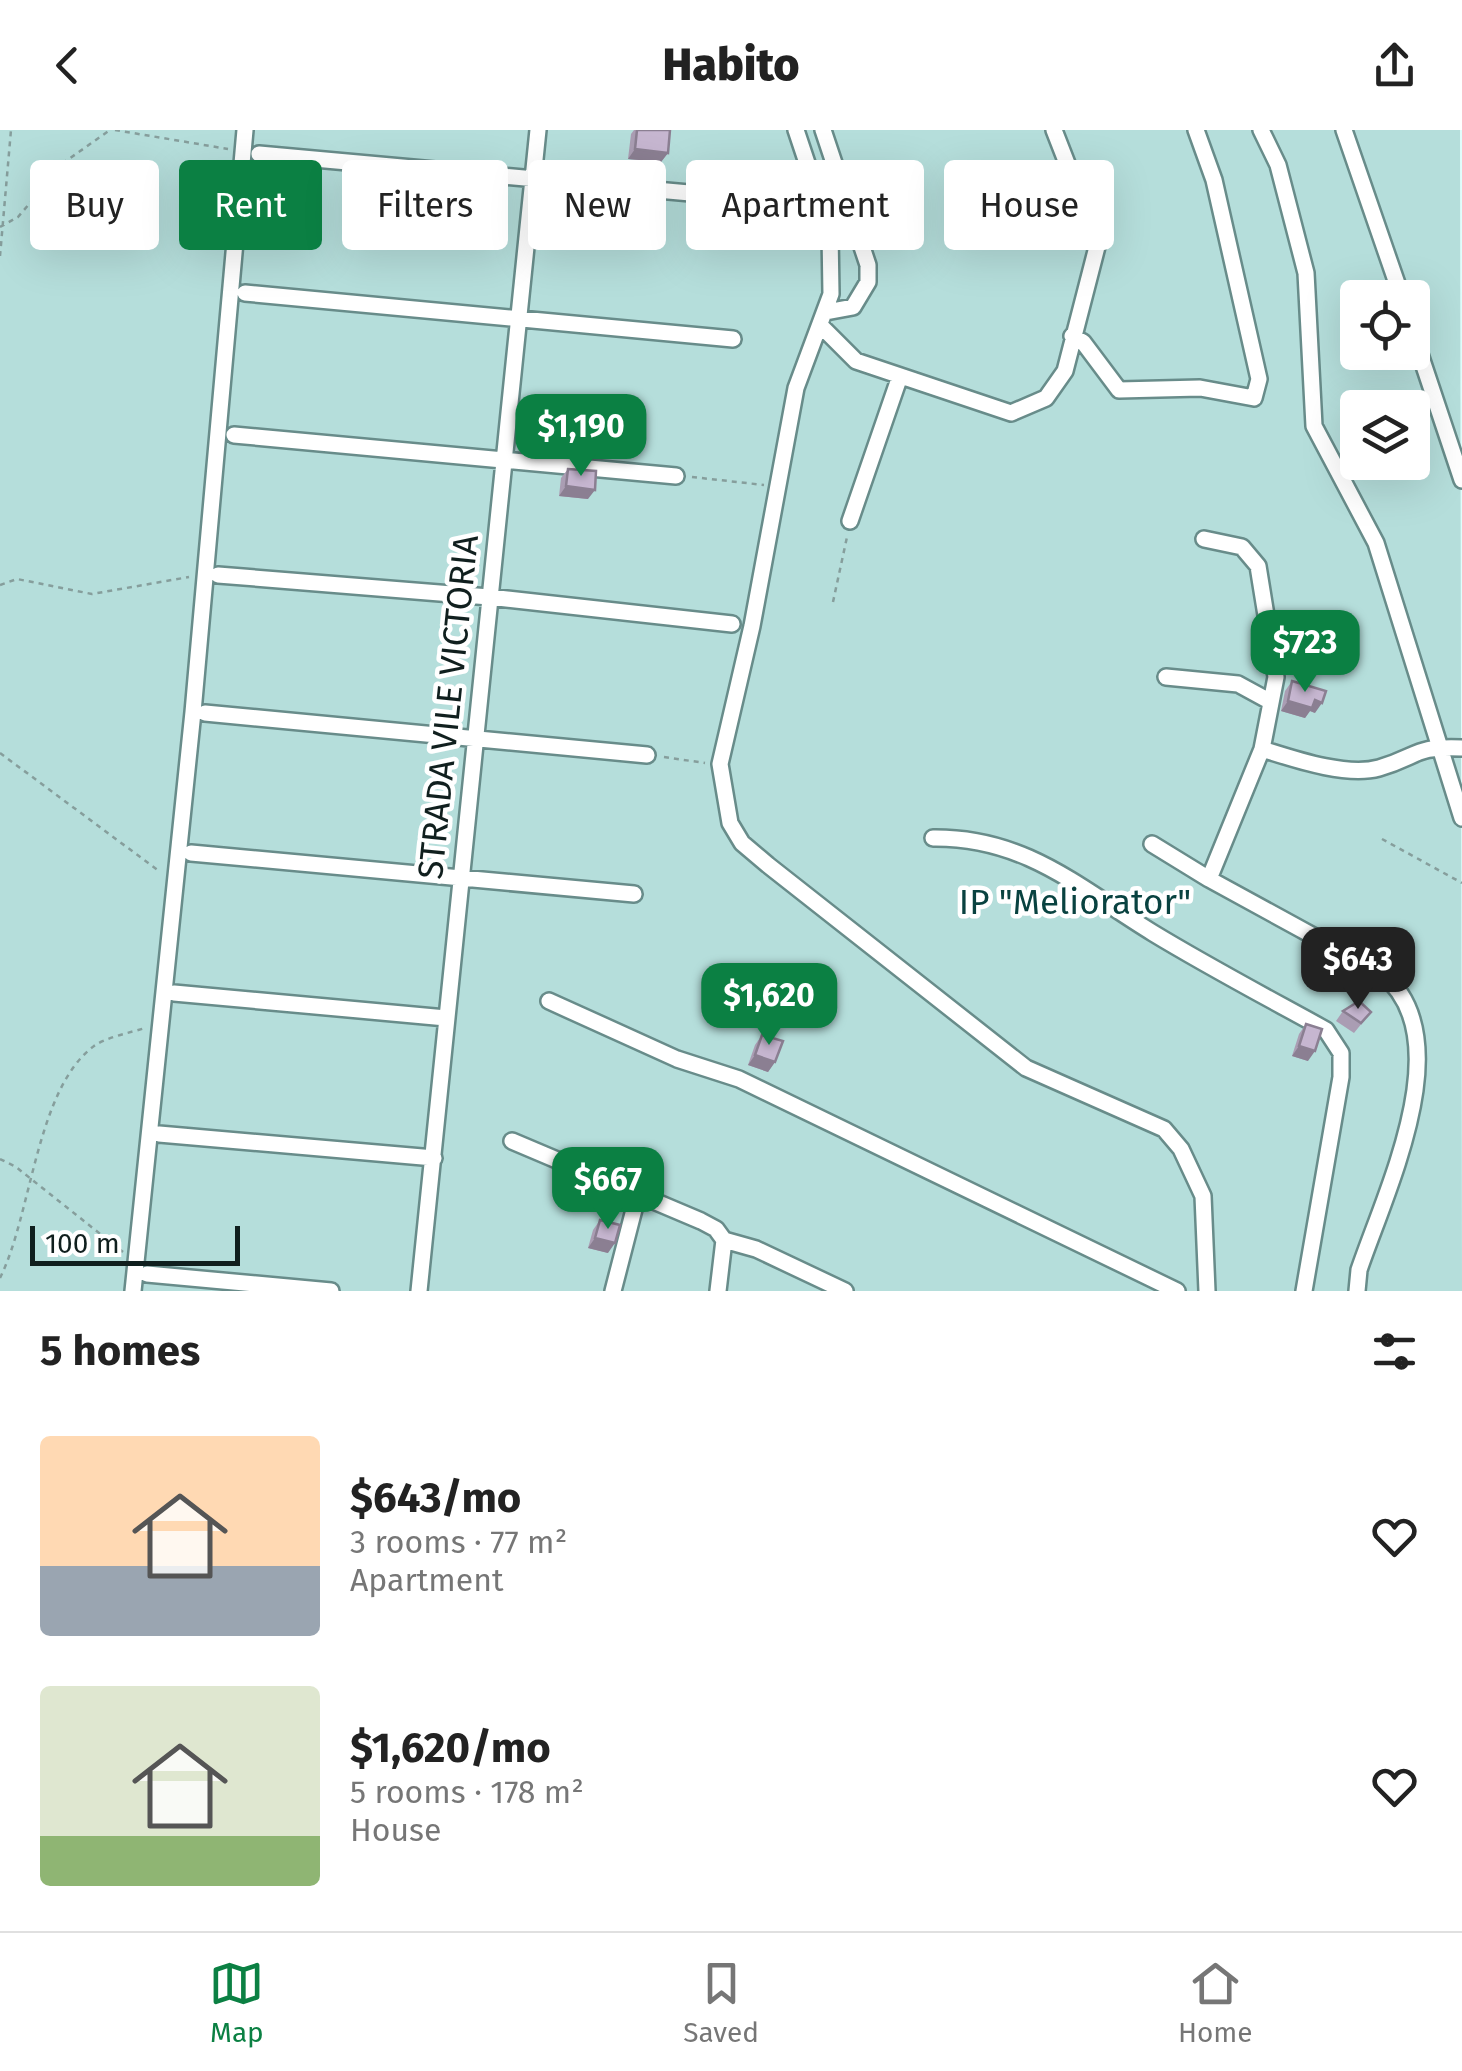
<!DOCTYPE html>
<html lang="en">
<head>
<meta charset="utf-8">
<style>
	body { margin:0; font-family:"Fira Sans",sans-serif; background:#f6f6f6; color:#222; height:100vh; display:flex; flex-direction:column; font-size:38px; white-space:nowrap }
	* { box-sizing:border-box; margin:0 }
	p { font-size:32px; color:#767676 }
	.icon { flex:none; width:55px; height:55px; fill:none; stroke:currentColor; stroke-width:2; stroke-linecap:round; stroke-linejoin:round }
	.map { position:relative; height:1161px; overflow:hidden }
	.drawer { display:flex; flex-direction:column; background:#fff; flex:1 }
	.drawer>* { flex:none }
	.guide { position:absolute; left:30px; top:30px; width:1402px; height:90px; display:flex; gap:20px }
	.controls { position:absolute; left:1340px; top:150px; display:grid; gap:20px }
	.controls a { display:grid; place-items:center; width:90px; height:90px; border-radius:10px; background:#fff; box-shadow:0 10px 40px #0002; font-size:50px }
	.scale { position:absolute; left:30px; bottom:25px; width:210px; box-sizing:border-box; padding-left:10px; border:5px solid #101f1e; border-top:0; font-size:28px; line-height:35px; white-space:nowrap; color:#101f1e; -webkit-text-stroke:8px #fff; paint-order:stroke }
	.price { position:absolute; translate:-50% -85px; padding:0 22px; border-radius:20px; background:#0b8043; color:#fff; font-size:32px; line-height:65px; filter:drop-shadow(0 2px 5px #0008) }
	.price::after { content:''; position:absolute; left:50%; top:60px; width:30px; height:22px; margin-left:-15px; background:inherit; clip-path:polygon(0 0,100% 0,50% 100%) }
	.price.active { background:#222; color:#fff }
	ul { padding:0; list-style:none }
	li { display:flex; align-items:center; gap:30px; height:250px; padding:0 40px }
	li span { display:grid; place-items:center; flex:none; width:280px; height:200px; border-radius:10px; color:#555 }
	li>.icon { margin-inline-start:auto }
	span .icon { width:120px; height:120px; fill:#fffc; stroke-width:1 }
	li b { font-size:42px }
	h2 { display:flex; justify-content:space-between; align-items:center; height:120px; padding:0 40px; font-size:42px }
	.chip { padding:0 35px; border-radius:10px; background:#fff; box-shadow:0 10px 40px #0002; font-size:35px; line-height:90px }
	.chip.active { background:#0b8043; color:#fff }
	header { display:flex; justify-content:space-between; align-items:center; height:130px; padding:0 40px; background:#fff; font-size:45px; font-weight:800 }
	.dock { display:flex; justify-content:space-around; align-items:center; height:140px; border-top:2px solid #e0e0e0; background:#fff; font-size:28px; color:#767676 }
	.dock a { display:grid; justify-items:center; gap:5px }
	.dock .active { color:#0b8043 }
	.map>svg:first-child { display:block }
	.green { fill:#b5dedb; fill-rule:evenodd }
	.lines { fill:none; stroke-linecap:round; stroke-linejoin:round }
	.minor-casing { stroke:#688c8a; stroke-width:20 }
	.path { stroke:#869e9c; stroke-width:2.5; stroke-dasharray:5 5; stroke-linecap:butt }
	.minor { stroke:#fff; stroke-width:15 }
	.wall { fill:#aa9db3 }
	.shaded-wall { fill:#8b7f92 }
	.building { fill:#c6b6d0; stroke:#8b7f92; stroke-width:2.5 }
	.labels { text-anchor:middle; stroke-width:9; stroke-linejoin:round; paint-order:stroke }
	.street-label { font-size:35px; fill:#101f1e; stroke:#fff }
	.park-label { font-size:35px; fill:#094240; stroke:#fff }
</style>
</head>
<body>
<header><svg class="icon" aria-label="back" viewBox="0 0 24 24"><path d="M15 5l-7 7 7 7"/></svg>Habito<svg class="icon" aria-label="share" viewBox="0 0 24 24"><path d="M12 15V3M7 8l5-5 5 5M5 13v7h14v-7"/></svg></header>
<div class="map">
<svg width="1462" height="1161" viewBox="0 0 1462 1161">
	<rect width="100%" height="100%" fill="#e0fefc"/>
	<path class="green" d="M0,0H1460L1462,1161H0ZM1358,168H1412V222H1358ZM1358,278H1412V332H1358Z"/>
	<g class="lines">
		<defs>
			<path id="minor" d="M796,0L830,102L831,164L796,258L752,496L720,634L730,693L742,713L768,735L1026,938L1164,999L1181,1019L1203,1066L1207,1161
				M823,0L868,135V152L853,177L826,182
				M1261,0L1278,35L1306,143L1314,296L1376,413L1462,688
				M1344,0L1402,168
				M259,24L822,75
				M245,163L733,209
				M822,197L856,231L1011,283L1046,268L1065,241L1098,113L1054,0
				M1412,200L1462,350
				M1072,206L1083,212L1119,260L1200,258L1254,268L1259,249L1214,50L1196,0
				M234,305L676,346
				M850,391L900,246
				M1204,409L1242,417L1258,436L1276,547L1262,619L1209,749L1381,843C1462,906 1386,1060 1359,1140L1357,1161
				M218,445L489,467L732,494
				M1166,547L1238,554L1271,572
				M205,583L647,625
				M1262,619C1294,629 1346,647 1379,638C1420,626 1413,616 1462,618
				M933,708C1025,707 1078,757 1153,803C1209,837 1268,868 1326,900L1341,923V947L1304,1161
				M1152,714L1209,749
				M191,723L634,764
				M174,863L446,888
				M549,871L677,929L739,949L1177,1161
				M159,1004L434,1028
				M512,1011L701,1091L716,1099L724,1110L756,1119L845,1161
				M147,1144L331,1161
				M133,1161L193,582L245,0
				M419,1161L538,0
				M613,1161L638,1064
				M718,1161L724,1110"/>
		</defs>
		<use href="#minor" class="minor-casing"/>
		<path class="path" d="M115,0L228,19
			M0,97L18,87L66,31L110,0
			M0,126L11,0
			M692,347L764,355
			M0,455L17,449L92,464L189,447
			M833,472L847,407
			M0,623L159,741
			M664,627L705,633
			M1382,709L1462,753
			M0,1029L16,1037L123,1122
			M0,1148C32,1084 36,959 94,916C107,907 129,903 145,898"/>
		<use href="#minor" class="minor"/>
	</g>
	<path class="wall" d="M634,0H670L668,23L661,32L628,29L631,4Z
		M568,339L588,369L559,366L561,348Z
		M1292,551L1315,583L1310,581L1305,588L1281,581L1285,561Z
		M1343,881L1371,882L1354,903L1336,891Z
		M1306,894L1308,931L1292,926L1299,904Z
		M762,905L775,932L768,942L748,935L755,915Z
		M600,1090L608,1123L588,1118L593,1100Z"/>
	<path class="shaded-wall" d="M635,19L668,23L661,32L628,29Z
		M566,356L595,360L588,369L559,366Z
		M1315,570L1322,573L1315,583L1310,581L1305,588L1281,581L1288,571Z
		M1299,916L1315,921L1308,931L1292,926Z
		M755,925L775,932L768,942L748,935Z
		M595,1108L615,1113L608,1123L588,1118Z"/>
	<path class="building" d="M637,0H670L668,23L635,19Z
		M568,339L596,341L595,360L566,356Z
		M1292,551L1326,561L1322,573L1315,570L1312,578L1288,571Z
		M1359,871L1371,882L1361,893L1343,881Z
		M1306,894L1322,899L1315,921L1299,916Z
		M762,905L783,911L775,932L755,925Z
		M600,1090L620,1095L615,1113L595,1108Z"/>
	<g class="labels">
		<g class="street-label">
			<text transform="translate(448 577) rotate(-84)" y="12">STRADA VILE VICTORIA</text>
		</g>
		<g class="park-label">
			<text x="1075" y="784">IP "Meliorator"</text>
		</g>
	</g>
</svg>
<div class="controls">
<a><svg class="icon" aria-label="locate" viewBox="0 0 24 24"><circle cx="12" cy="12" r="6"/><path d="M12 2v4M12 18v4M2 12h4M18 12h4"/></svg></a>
<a><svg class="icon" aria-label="layers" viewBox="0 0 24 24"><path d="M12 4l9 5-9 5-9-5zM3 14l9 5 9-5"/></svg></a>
</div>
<div class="scale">100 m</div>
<b class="price" style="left:581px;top:349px">$1,190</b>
<b class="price" style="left:1305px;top:565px">$723</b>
<b class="price active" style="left:1358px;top:882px">$643</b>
<b class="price" style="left:769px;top:918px">$1,620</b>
<b class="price" style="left:608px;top:1102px">$667</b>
<div class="guide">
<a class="chip">Buy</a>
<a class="chip active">Rent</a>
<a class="chip">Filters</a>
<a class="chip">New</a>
<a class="chip">Apartment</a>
<a class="chip">House</a>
</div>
</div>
<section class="drawer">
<h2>5 homes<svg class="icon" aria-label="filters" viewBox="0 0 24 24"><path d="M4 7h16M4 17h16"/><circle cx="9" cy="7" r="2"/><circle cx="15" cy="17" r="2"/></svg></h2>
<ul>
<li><span style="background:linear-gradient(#ffd9b3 65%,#9aa5b1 0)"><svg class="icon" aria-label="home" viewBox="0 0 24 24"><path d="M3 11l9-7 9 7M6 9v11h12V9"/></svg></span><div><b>$643/mo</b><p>3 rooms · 77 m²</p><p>Apartment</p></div><svg class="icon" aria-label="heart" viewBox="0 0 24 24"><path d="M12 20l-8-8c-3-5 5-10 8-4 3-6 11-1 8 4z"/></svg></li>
<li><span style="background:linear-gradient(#dfe7d0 75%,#8fb573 0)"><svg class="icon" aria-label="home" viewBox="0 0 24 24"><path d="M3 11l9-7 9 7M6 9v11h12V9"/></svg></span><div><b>$1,620/mo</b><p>5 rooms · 178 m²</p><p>House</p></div><svg class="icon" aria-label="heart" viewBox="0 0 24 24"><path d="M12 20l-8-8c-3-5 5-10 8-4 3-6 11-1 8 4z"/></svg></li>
</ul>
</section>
<nav class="dock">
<a class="active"><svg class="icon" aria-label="map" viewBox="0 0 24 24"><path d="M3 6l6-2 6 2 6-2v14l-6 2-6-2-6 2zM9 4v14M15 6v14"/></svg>Map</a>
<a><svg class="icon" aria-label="saved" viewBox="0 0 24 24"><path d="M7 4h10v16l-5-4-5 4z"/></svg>Saved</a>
<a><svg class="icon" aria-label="home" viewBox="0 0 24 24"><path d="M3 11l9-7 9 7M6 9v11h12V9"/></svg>Home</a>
</nav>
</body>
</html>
